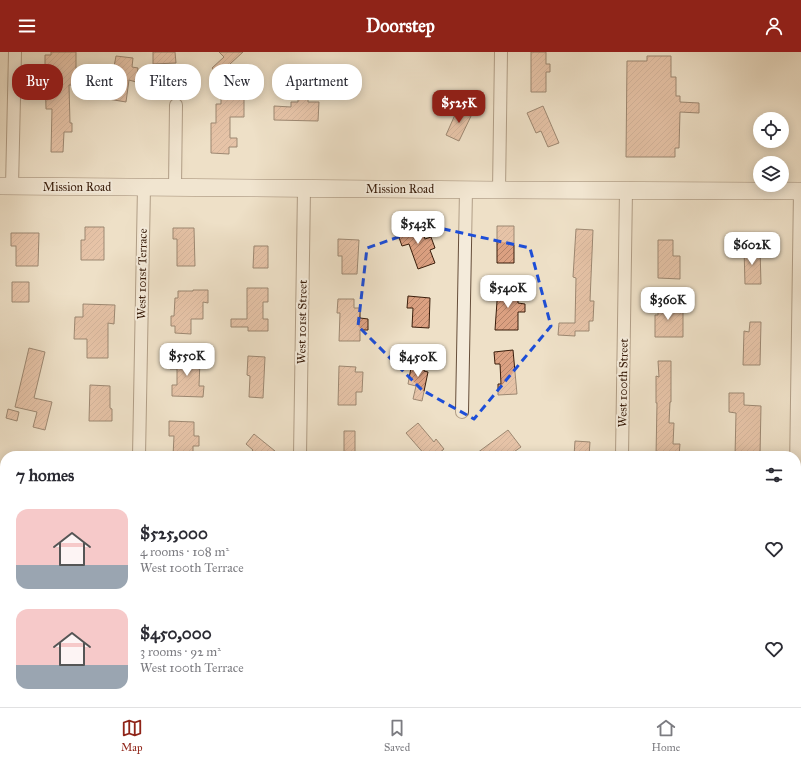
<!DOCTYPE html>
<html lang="en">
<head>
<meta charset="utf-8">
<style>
	body { margin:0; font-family:"IM FELL Great Primer",serif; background:#f7f7f7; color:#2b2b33; height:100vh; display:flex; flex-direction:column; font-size:15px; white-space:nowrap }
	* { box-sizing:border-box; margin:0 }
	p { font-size:13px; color:#7c7c81 }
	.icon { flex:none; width:22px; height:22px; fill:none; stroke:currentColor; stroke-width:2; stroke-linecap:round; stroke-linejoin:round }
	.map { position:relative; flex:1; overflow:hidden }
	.panel { position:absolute; left:0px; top:399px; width:801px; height:256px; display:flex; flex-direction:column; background:#fff; border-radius:16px 16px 0 0; box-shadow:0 2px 10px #0003 }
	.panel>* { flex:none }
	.guide { position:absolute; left:12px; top:12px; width:400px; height:36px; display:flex; gap:8px }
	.buttons { position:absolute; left:753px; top:60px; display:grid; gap:8px }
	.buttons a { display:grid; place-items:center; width:36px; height:36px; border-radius:50%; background:#fff; box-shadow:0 2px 10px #0003; font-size:20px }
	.price { position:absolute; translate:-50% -34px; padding:0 9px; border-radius:8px; background:#fff; color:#222; font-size:13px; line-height:26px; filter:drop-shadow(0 1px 2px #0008) }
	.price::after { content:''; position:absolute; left:50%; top:24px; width:12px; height:9px; margin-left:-6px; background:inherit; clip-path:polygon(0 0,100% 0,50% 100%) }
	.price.selected { background:#8f2418; color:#fff }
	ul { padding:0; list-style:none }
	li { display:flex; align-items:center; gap:12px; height:100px; padding:0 16px }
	li span { display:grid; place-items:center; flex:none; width:112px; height:80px; border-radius:12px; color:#555 }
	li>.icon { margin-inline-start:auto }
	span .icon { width:48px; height:48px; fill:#fffc; stroke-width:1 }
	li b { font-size:17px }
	h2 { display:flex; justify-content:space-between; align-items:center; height:48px; padding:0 16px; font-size:17px }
	.tag { padding:0 14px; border-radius:16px; background:#fff; box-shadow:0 2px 10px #0003; font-size:14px; line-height:36px }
	.tag.selected { background:#8f2418; color:#fff }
	header { display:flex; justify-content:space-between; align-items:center; height:52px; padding:0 16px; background:#8f2418; color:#fff; font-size:18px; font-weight:800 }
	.dock { display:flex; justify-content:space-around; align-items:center; height:56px; border-top:1px solid #e1e1e2; background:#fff; font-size:11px; color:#7c7c81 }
	.dock a { display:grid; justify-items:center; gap:2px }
	.dock .selected { color:#8f2418 }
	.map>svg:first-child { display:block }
	.building { fill:url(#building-hatch); stroke:#391d0b }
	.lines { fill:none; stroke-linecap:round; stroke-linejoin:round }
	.minor-casing { stroke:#664e3a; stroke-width:14 }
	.secondary-casing { stroke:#391d0b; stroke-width:18 }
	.minor { stroke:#f4ebdb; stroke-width:12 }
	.secondary { stroke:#f4ebdb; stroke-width:17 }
	.marked { fill:none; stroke:#1d4ed8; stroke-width:3; stroke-dasharray:8 5; stroke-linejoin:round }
	.labels { text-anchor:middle; stroke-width:4; stroke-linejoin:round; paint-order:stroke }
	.street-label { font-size:12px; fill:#391d0b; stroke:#f4ebdb }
</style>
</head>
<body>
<header><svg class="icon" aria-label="menu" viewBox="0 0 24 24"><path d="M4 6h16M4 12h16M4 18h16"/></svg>Doorstep<svg class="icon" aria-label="person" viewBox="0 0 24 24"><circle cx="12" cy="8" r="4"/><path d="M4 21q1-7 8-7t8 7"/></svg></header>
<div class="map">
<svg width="801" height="655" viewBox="0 0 801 655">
	<defs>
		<pattern id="building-hatch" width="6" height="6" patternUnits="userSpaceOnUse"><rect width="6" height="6" fill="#dba081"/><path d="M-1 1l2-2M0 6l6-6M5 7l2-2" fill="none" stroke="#b38268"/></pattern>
	</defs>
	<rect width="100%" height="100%" fill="#eee0c7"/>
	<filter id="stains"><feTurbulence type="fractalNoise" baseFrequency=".005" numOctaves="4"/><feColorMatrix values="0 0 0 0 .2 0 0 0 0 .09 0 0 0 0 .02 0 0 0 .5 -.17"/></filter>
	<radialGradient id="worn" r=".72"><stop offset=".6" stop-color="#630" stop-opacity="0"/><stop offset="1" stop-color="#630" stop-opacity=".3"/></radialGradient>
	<path class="building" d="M51,0H76V23H79V33H69L70,71H72V80H64L63,100H51L52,57H46L45,16V3H51Z
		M153,0H175L176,11L153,12Z
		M219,0H243L230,12L234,16L221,27L212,16L224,5Z
		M531,0H546V12H550V20H546V40H531Z
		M116,4L133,6L132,15L138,16L136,30L129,28L126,50L108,47Z
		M647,4H671V25H676V44H680V50L699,51V61L680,60L679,96H675V105H626L627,9H647Z
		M221,34L243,35V42H244V65H230V86H237V95H229V102L211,101V71H216V52H221Z
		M298,42H308V50H319L318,69L274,68V54L291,55V50H298Z
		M543,54L559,91L548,95L541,79L536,81L527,61Z
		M458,56L472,62L459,89L446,83Z
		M420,172L425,187L431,185L435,196L430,198L435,211L418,217L409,192L402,194L397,180Z
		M497,174H514V211H497Z
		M85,175H104V208H81V188H85Z
		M173,176H194L195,214H177V187H173Z
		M576,177L593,178L590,249H594L593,269H589V279H575V284L558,283L559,271H575L576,226L573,225Z
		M11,181H39L38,214H16V194H11Z
		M338,187L359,188L357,222H342V204H338Z
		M658,188H673V204H680V227L658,226Z
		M254,194H268V216H253Z
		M744,196H760L761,232H745Z
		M12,230H29V250H12Z
		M498,235H518V251L525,252V260H518V278H495Z
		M247,236H268V250H263V267H268V279H248V275H231V267H247Z
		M193,238H208V251L203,250V267H191V282L175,281V274H171V264H174L175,246H178V239H193Z
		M408,244L430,246L429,276L412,275L413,256H407Z
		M658,246H670V259H683V285H655V263H658Z
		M338,247H354V256H360V266L368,267V278H360V289H339L340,261H337Z
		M83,252L115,253L114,272L108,271V306H87V287H74L75,265H83Z
		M750,270H761L760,313H743L744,279L749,280Z
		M29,296L45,300L34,346L52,350L45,378L33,375L37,360L15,355Z
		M513,298L517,342L498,343V332H501L500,312H495L494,300Z
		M170,304L190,305V309H200L199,334H204L203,345L172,344V333H177V317H170Z
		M248,304L265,305L263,346L249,345L250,324L247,323Z
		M413,305L426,308L424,319L428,320L422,349L413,347L416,334L408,332Z
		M658,309H671V350H670L669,371H674L673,392H680L679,404H656L657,351H656V324L659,325Z
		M339,314L356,315L355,320H363L362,340H356V353H338Z
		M90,333L110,334V356L112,357V369H89Z
		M729,341H744V353L761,354L760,403L735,404L736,361L729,360Z
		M8,357L19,360L17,369L6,366Z
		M169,369L194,370V384H199V394H193V404H173L174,384H169Z
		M418,371L434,390L436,387L444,397L436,404H426L406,381Z
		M508,378L521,395L508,404H473Z
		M344,379H355V404H344Z
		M254,382L275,399L271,404H248L253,398L246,392Z
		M575,389L590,390L589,404H574Z"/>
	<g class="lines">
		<defs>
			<path id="minor" d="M12,134L15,0
				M175,135L176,53
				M499,138L501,0
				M462,360L466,138
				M139,404L144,135
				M300,404L304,137
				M622,404L626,138
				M796,418L800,139
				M0,477H5
				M0,627L5,626
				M794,650V655
				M162,655L164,650"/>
			<path id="secondary" d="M0,134L499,138L801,139"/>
		</defs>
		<use href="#minor" class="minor-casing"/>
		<use href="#secondary" class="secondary-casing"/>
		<use href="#minor" class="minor"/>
		<use href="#secondary" class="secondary"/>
	</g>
	<path d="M0 0H801V655H0ZM430,174L530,196L551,274L474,367L422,338L358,274L367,196Z" fill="#eee0c7" fill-opacity=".55" fill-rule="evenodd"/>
	<path class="marked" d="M430,174L530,196L551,274L474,367L422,338L358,274L367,196Z"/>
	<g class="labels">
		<g class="street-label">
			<text x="77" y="139">Mission Road</text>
			<text x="400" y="141">Mission Road</text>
			<text transform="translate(142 222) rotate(-89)" y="4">West 101st Terrace</text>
			<text transform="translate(302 270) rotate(-89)" y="4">West 101st Street</text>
			<text transform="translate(623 331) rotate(-89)" y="4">West 100th Street</text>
		</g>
	</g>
	<rect width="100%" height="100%" filter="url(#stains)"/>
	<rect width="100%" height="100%" fill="url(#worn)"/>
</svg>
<div class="buttons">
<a><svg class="icon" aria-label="locate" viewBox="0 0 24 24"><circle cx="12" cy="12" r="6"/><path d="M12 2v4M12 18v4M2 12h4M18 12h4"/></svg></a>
<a><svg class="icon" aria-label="layers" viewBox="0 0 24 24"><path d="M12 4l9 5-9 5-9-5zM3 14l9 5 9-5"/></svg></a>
</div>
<b class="price selected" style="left:459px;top:72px">$525K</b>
<b class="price" style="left:418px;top:193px">$543K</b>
<b class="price" style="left:752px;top:214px">$602K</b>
<b class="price" style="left:508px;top:257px">$540K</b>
<b class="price" style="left:668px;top:269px">$360K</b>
<b class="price" style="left:187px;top:325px">$550K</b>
<b class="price" style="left:418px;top:326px">$450K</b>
<div class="guide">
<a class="tag selected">Buy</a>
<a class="tag">Rent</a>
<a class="tag">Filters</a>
<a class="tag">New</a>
<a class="tag">Apartment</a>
</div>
<section class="panel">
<h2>7 homes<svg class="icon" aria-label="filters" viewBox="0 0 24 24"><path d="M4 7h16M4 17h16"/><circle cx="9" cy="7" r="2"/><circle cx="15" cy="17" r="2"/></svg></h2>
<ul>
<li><span style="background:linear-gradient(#f6c9c9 70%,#9aa5b1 0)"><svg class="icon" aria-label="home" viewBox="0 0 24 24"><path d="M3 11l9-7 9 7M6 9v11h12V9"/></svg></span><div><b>$525,000</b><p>4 rooms · 108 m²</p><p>West 100th Terrace</p></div><svg class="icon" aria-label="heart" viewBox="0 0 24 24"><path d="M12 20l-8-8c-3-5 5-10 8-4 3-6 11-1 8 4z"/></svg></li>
<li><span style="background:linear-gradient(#f6c9c9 70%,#9aa5b1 0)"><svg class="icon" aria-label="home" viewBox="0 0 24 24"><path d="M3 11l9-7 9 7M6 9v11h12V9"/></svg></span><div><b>$450,000</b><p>3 rooms · 92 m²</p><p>West 100th Terrace</p></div><svg class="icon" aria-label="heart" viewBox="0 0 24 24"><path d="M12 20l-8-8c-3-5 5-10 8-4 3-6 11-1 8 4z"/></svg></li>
</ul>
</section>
</div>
<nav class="dock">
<a class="selected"><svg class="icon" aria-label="map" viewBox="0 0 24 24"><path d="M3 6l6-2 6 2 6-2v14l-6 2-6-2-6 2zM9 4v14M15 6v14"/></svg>Map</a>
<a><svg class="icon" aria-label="saved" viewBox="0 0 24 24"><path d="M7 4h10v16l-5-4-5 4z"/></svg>Saved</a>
<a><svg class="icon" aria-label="home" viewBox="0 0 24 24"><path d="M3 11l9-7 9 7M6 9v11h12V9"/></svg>Home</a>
</nav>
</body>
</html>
